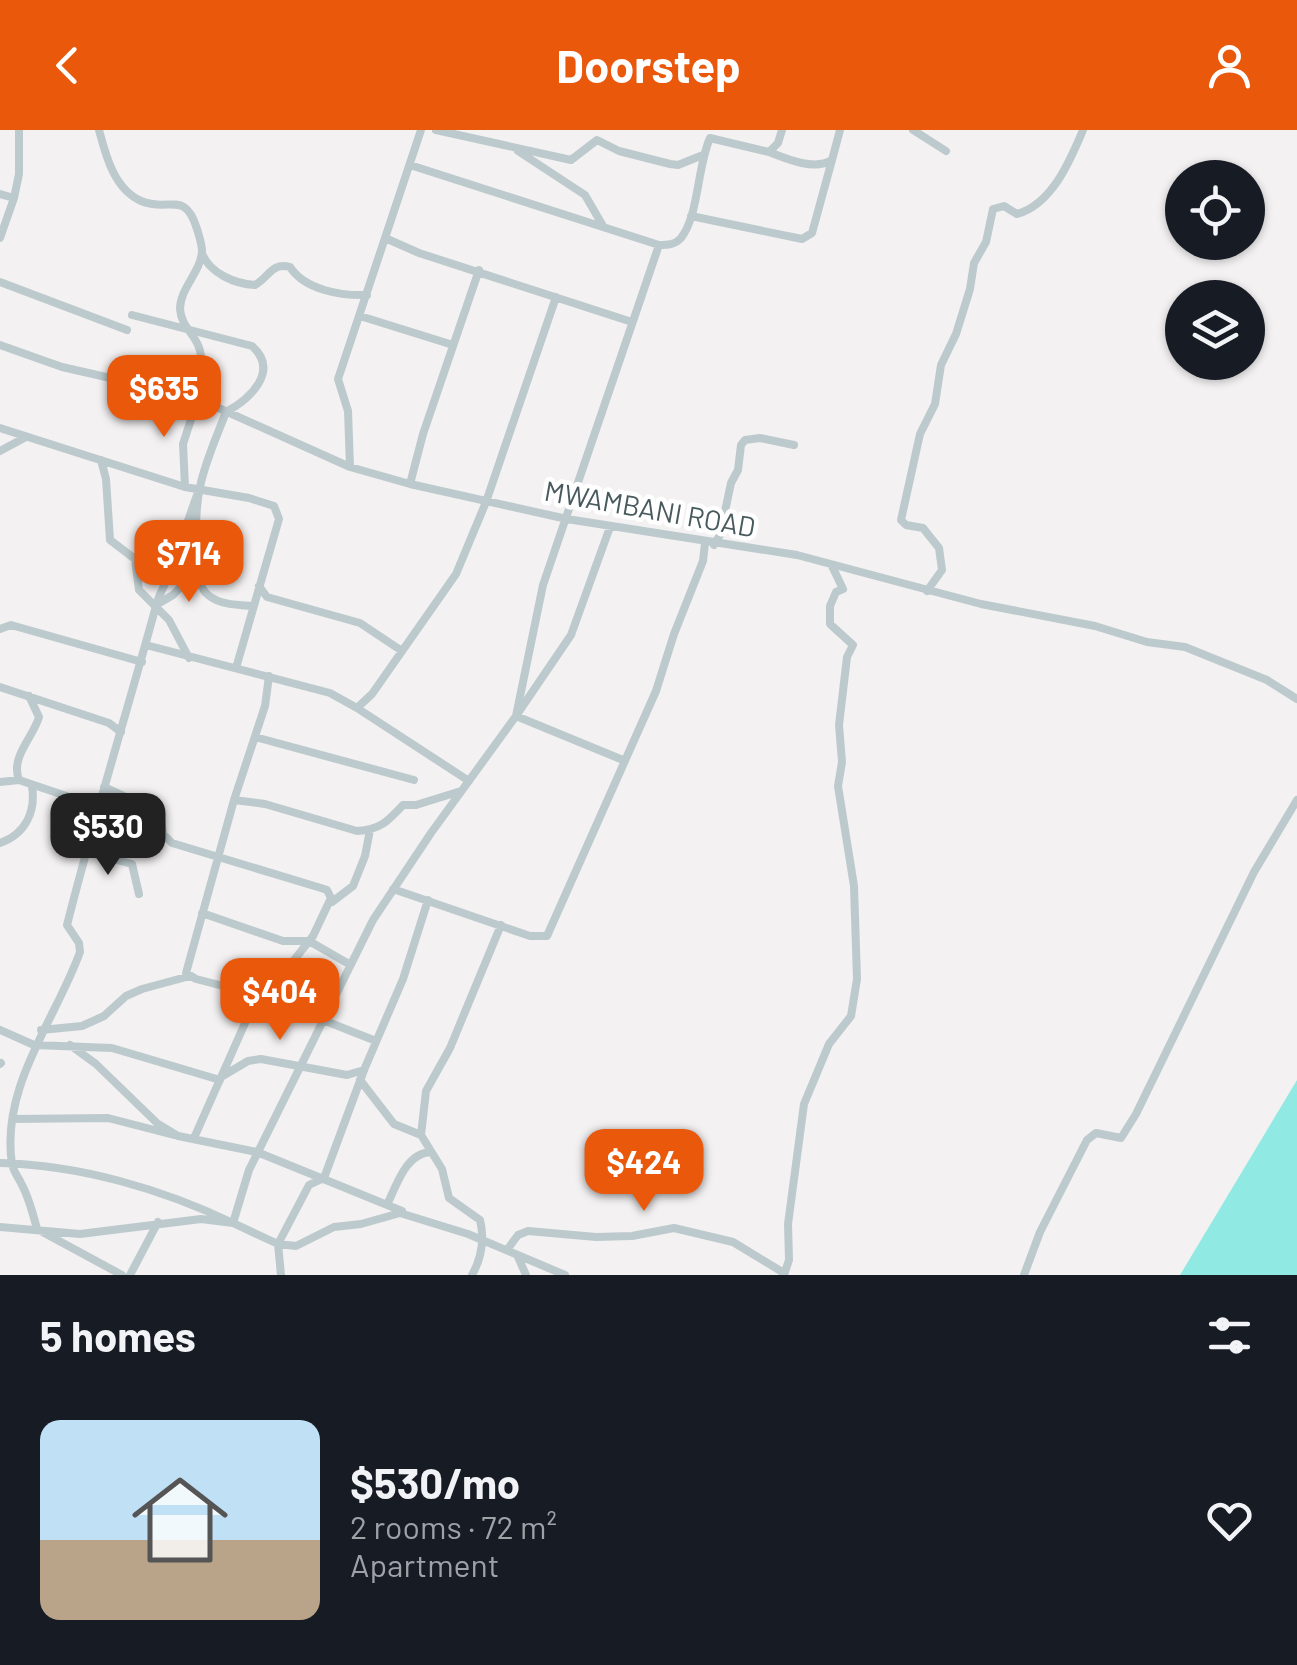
<!DOCTYPE html>
<html lang="en">
<head>
<meta charset="utf-8">
<style>
	body { margin:0; font-family:Barlow,sans-serif; background:#242831; color:#f1f3f6; height:100vh; display:flex; flex-direction:column; font-size:38px; white-space:nowrap }
	* { box-sizing:border-box; margin:0 }
	p { font-size:32px; color:#9ea1a6 }
	.icon { flex:none; width:55px; height:55px; fill:none; stroke:currentColor; stroke-width:2; stroke-linecap:round; stroke-linejoin:round }
	.map { position:relative; height:1145px; overflow:hidden }
	.details { display:flex; flex-direction:column; background:#171b24; flex:1 }
	.details>* { flex:none }
	.buttons { position:absolute; left:1165px; top:30px; display:grid; gap:20px }
	.buttons a { display:grid; place-items:center; width:100px; height:100px; border-radius:50%; background:#171b24; box-shadow:0 2px 8px #0004; font-size:50px }
	.price { position:absolute; translate:-50% -85px; padding:0 22px; border-radius:20px; background:#ea580c; color:#fff; font-size:32px; line-height:65px; filter:drop-shadow(0 2px 5px #0008) }
	.price::after { content:''; position:absolute; left:50%; top:60px; width:30px; height:22px; margin-left:-15px; background:inherit; clip-path:polygon(0 0,100% 0,50% 100%) }
	.price.current { background:#222; color:#fff }
	ul { padding:0; list-style:none }
	li { display:flex; align-items:center; gap:30px; height:250px; padding:0 40px }
	li+li { border-top:2px solid #363941 }
	li span { display:grid; place-items:center; flex:none; width:280px; height:200px; border-radius:20px; color:#555 }
	li>.icon { margin-inline-start:auto }
	span .icon { width:120px; height:120px; fill:#fffc; stroke-width:1 }
	li b { font-size:42px }
	h2 { display:flex; justify-content:space-between; align-items:center; height:120px; padding:0 40px; font-size:42px }
	header { display:flex; justify-content:space-between; align-items:center; height:130px; padding:0 40px; background:#ea580c; color:#fff; font-size:45px; font-weight:700 }
	.map>svg:first-child { display:block }
	.water { fill:#90eae3 }
	.lines { fill:none; stroke-linecap:round; stroke-linejoin:round }
	.minor { stroke:#bdcacd; stroke-width:8 }
	.labels { text-anchor:middle; stroke-width:9; stroke-linejoin:round; paint-order:stroke }
	.street-label { font-size:28px; fill:#495a5e; stroke:#fff }
</style>
</head>
<body>
<header><svg class="icon" aria-label="back" viewBox="0 0 24 24"><path d="M15 5l-7 7 7 7"/></svg>Doorstep<svg class="icon" aria-label="person" viewBox="0 0 24 24"><circle cx="12" cy="8" r="4"/><path d="M4 21q1-7 8-7t8 7"/></svg></header>
<div class="map">
<svg width="1297" height="1145" viewBox="0 0 1297 1145">
	<rect width="100%" height="100%" fill="#f3f1f1"/>
	<path class="water" d="M1297,950V1145H1180Z"/>
	<g class="lines">
		<path class="minor" d="M99,0C106,26 114,59 141,71C169,83 185,59 197,99C199,106 202,114 202,121C201,142 180,158 180,179C181,194 191,201 197,213C206,229 198,251 194,267
			M436,0L571,30L597,10L619,21L670,34L678,35L703,25
			M913,0L946,21
			M518,21L585,65L603,96
			M769,22C787,29 814,41 832,30L840,0
			M410,35L659,115C667,115 675,115 681,108C699,85 697,37 710,8L769,22L778,13L782,0
			M0,64L14,68L19,44V0
			M691,86L802,109L812,103L832,30
			M0,108L14,68
			M385,108L419,123L632,192
			M202,123C209,143 235,154 255,155C269,147 272,132 290,137C305,160 341,166 367,165
			M0,152L127,200
			M132,185L252,216C280,241 250,269 226,282C217,306 205,332 200,357C195,378 191,453 208,465C220,475 238,475 253,476
			M360,186L453,215
			M0,215L62,237L194,267L350,337L410,354L567,389L797,425L981,474L1095,496L1147,512L1185,517L1267,550L1297,569
			M0,298L185,357L249,368L274,376L279,389L236,538
			M0,321L26,307
			M101,330L106,349L110,410L135,429L139,460L169,490L189,528
			M350,337L348,281L338,249L421,0
			M410,354L423,304L479,140
			M185,357L183,314L198,268
			M610,397L571,505L516,586L623,630
			M714,415L720,405L731,353L738,340L741,315L745,310L760,308L794,315
			M259,456L267,467L360,493L402,521
			M927,461L942,440L939,418L923,398L906,395L901,390L920,304L935,274L941,235L956,204L970,159L974,133L986,112L993,79L1004,76L1017,84C1052,74 1070,31 1083,0
			M156,475L173,465L196,441
			M0,499L11,495L142,532
			M146,515L330,563L357,578L372,564L456,444L486,372L556,167
			M269,546L265,576L234,670L186,843L196,849L262,866L376,911
			M0,557L109,593L121,602
			M29,566L39,587C33,608 10,627 19,650L96,676
			M357,578L469,651
			M255,607L414,650
			M0,652L19,650
			M104,657L160,683L163,704L172,713L321,758L327,760L331,768L313,806L246,891L194,1008
			M234,670L265,674L357,701C380,700 388,691 403,675H416L461,661
			M0,713C26,704 36,681 32,656
			M86,722L132,734L139,764
			M393,759L530,806H547L656,561L674,504L703,431L705,413
			M332,772L353,756L365,726L370,700
			M202,783L283,811H309L349,834
			M0,900L34,915L112,918L220,950
			M41,900L82,896L104,886L126,866L142,859L190,846
			M70,915L96,934L158,994L178,1006L257,1022L402,1081
			M0,934L1,933
			M221,947L248,931L261,929L347,945L364,940
			M360,950L394,994L421,1005L442,1039L449,1068L480,1090C485,1110 482,1127 472,1145
			M13,989L108,988L174,1005
			M421,1005L426,961L450,918L501,795
			M0,1033C80,1035 162,1059 233,1093L249,1040L373,790L431,703L516,586L543,455L659,115
			M387,1075C397,1054 406,1023 431,1022
			M0,1097L80,1104L201,1089L233,1093L278,1114L296,1116L334,1097L361,1094L400,1083L468,1104L565,1145
			M507,1120L518,1105L528,1101L596,1107L632,1106L674,1098L733,1112L784,1143
			M518,1127L526,1145
			M122,1145L37,1099C33,1084 29,1068 22,1055C19,1048 13,1041 12,1034C0,957 56,889 80,822L79,813L67,795C94,688 127,582 156,476C159,463 167,452 171,440C181,413 189,386 199,360
			M130,1145L158,1092
			M281,1145L278,1114L309,1055L324,1048L364,940L403,849L428,770
			M784,1145L789,1130L788,1094L804,974L829,914L851,886L857,849L854,756L838,656L842,632L839,595L847,527L853,515L830,494V476L836,462L843,459L832,436
			M1024,1145L1040,1102L1087,1010L1096,1003L1121,1008L1136,984L1254,742L1297,670"/>
	</g>
	<g class="labels">
		<g class="street-label">
			<text transform="translate(650 379) rotate(10)" y="10">MWAMBANI ROAD</text>
		</g>
	</g>
</svg>
<div class="buttons">
<a><svg class="icon" aria-label="locate" viewBox="0 0 24 24"><circle cx="12" cy="12" r="6"/><path d="M12 2v4M12 18v4M2 12h4M18 12h4"/></svg></a>
<a><svg class="icon" aria-label="layers" viewBox="0 0 24 24"><path d="M12 4l9 5-9 5-9-5zM3 14l9 5 9-5"/></svg></a>
</div>
<b class="price" style="left:164px;top:310px">$635</b>
<b class="price" style="left:189px;top:475px">$714</b>
<b class="price current" style="left:108px;top:748px">$530</b>
<b class="price" style="left:280px;top:913px">$404</b>
<b class="price" style="left:644px;top:1084px">$424</b>
</div>
<section class="details">
<h2>5 homes<svg class="icon" aria-label="filters" viewBox="0 0 24 24"><path d="M4 7h16M4 17h16"/><circle cx="9" cy="7" r="2"/><circle cx="15" cy="17" r="2"/></svg></h2>
<ul>
<li><span style="background:linear-gradient(#bfe0f5 60%,#b9a48a 0)"><svg class="icon" aria-label="home" viewBox="0 0 24 24"><path d="M3 11l9-7 9 7M6 9v11h12V9"/></svg></span><div><b>$530/mo</b><p>2 rooms · 72 m²</p><p>Apartment</p></div><svg class="icon" aria-label="heart" viewBox="0 0 24 24"><path d="M12 20l-8-8c-3-5 5-10 8-4 3-6 11-1 8 4z"/></svg></li>
</ul>
</section>
</body>
</html>
